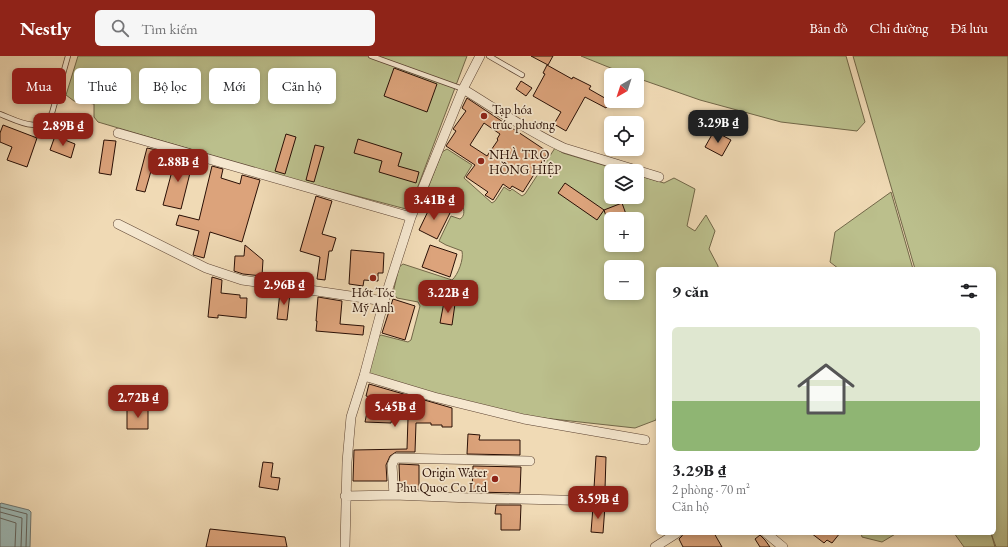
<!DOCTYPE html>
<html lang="vi">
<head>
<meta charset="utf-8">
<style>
	body { margin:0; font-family:"EB Garamond",serif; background:#f6f6f6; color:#202124; height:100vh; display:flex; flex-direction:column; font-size:15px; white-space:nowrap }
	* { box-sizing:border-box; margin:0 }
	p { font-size:13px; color:#757577 }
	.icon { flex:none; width:22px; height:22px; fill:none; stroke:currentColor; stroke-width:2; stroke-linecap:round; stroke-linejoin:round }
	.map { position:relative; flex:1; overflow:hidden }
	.panel { position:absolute; left:656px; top:211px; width:340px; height:268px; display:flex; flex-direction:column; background:#fff; border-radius:6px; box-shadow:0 2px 6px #0003 }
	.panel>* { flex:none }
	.banner { position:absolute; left:12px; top:12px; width:380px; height:36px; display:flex; gap:8px }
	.needle { width:26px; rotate:219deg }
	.fabs { position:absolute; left:604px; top:12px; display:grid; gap:8px }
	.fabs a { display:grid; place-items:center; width:40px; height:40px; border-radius:6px; background:#fff; box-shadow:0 2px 6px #0003; font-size:20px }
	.price { position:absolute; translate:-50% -34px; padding:0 9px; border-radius:8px; background:#8f2418; color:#fff; font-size:13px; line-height:26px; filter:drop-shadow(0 1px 2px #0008) }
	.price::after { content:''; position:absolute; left:50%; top:24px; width:12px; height:9px; margin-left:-6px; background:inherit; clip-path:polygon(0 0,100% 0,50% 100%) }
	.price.current { background:#222; color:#fff }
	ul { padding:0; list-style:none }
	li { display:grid; align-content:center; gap:8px; height:212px; padding:0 16px }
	li span { display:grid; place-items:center; height:124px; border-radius:6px; color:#555 }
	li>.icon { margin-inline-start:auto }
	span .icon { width:72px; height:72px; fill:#fffc; stroke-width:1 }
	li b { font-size:17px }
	h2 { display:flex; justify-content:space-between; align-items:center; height:48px; padding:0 16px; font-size:17px }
	.chip { padding:0 14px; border-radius:6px; background:#fff; box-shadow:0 2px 6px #0003; font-size:14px; line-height:36px }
	.chip.current { background:#8f2418; color:#fff }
	header { display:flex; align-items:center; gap:24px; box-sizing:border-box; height:56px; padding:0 20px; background:#8f2418; color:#fff }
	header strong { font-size:19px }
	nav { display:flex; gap:22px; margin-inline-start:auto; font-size:14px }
	.search { width:280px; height:36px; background:#f6f6f6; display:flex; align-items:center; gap:10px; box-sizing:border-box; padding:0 14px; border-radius:6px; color:#757577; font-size:15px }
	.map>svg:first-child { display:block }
	.green { fill:#bbbf8c; stroke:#726748; fill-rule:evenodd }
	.water { fill:#9db9b6; stroke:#6f756f }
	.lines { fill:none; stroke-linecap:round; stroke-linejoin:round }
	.shore { stroke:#63645e; stroke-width:1 }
	.building { fill:#dca37b; stroke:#290f05; fill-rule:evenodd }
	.lane-casing { stroke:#5b4231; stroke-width:6 }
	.street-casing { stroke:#5b4231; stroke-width:10 }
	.lane { stroke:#f5e7cf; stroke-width:4.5 }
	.street { stroke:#f5e7cf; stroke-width:9 }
	.poi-dot { fill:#8f2418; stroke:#f5e7cf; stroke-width:1.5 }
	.labels { text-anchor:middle; stroke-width:3.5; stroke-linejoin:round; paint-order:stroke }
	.poi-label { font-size:13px; fill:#290f05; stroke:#f5e7cf; text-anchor:start }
</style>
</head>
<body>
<header>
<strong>Nestly</strong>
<div class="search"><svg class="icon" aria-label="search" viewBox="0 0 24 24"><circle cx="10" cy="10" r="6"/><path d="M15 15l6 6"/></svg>Tìm kiếm</div>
<nav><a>Bản đồ</a><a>Chỉ đường</a><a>Đã lưu</a></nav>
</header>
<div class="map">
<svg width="1008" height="491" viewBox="0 0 1008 491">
	<rect width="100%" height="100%" fill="#f0dab5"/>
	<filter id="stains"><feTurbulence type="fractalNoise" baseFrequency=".005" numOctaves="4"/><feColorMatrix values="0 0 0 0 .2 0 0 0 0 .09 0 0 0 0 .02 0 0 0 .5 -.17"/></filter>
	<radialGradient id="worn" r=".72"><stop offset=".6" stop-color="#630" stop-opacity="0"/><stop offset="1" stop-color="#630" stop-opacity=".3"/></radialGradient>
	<path class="green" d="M78,0H467L412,146L406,153L281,120L98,66L94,61V48L74,45L66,39Z
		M581,0H846L865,66L857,75L781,66L700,44L637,22V19H628Z
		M853,0H1008V491H996L991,477H994V213H915Z
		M555,92L563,97L623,115H611V141H637V119L664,127L674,122L695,133L687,170L695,175L706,159L715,175L709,193L718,210V213H658V354L656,364L635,372L525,360L434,338L369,319L368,316L378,281L381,279L408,286L411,284L420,250L418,246L397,242L393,237L399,211L403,208L452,224C458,219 464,203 462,195L446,189L439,185L451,160L460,163C465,160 464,155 463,150L428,135V132L442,96L447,93L472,109L464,122L492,147L495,145L504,131L510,135L512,133L522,140L525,138ZM611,163H637V189H611ZM611,211H637V237H611Z
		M891,136L913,213H839L830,206L835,176Z
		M861,477H897L882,486L862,481Z
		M954,477H991L995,491H964Z"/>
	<path class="water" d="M1,447L29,454L31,456L30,491H0V448Z"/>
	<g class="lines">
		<path class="shore" d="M0,451L27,458L26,491
			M0,456L22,462L21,491
			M0,462L16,467L15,491"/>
	</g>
	<path class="building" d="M531,0H553L548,9Z
		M547,9L572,23L573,21L591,30L589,33L610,45L606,52L585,41L566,75L554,68L561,56L533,40L545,18L543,17Z
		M394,12L437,28L427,56L384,40Z
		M521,25L532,32L526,40L516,33Z
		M467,42L548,96L523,136L512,130L510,133L503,128L493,144L485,139L488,136L466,121L475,109L446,90L456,75L453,73L466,55L462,52ZM484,67L500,78L497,83L498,84L487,100L470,89Z
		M3,69L37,82L27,111L7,104L12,91L0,86V77Z
		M714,75L731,84L722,100L705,91Z
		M286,78L296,81L285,118L275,115Z
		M55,80L75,88L71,102L50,94Z
		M358,83L402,97L398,110L419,116L416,127L379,116L382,105L354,97Z
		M104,84L116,85L111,119L99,117Z
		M315,89L324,91L314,126L306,124Z
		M147,92L157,94L145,136L136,134Z
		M176,100L193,105L181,153L163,149Z
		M212,110L223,113L221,122L240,128L242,119L260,124L242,186L210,176L204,202L193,199L199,175L176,169L179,159L199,164Z
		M565,127L604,154L597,164L558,137Z
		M316,140L332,145L322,178L336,182L332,195H329L325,224L317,223L320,201L300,195Z
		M432,147L450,157L437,183L419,174Z
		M622,147L627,161L622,163H607L604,154Z
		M245,189L263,204L262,220L243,218L234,215L235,200H244Z
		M430,189L457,198L450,221L422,211Z
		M351,194L384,197L383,217H378V225L364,224L363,230L349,228Z
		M212,221L222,224L221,237L240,239V242H247L246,262L218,259V262L208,261Z
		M280,236L290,237L287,264L277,263Z
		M318,241L342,245L340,268L364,270L363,279L316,275L317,265H316Z
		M393,243L415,250L405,284L382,277Z
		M444,246L455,248L452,269L440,267Z
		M369,328L452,352V371H442V369H431V367H416L415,396H396L390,400L386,409L387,425H353L354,394L407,393L408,362L393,358L391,367L365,366L370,341L366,340Z
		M127,353H148V373H127Z
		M468,378L480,379L479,384H520V399L467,398Z
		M596,400L606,401L605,433L594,432Z
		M263,406L273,407L271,421L280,422L278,434L259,431Z
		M399,408L419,409V434L400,433Z
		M473,410L521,411L520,437L472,436Z
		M496,449H521L520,474H501V458H495Z
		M605,450L603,477L591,476L593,451Z
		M210,473L285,481L287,491H206Z
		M683,477H714L722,491H683L679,483L682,480Z
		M811,477H840L832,487L827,484L824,487Z
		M760,479L765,484L770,491H760L755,483Z"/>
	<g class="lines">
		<defs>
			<path id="lane" d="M371,0L463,33
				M489,0L522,19
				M0,58C18,65 41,79 52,57L68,0"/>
			<path id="street" d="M463,33C496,53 529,76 564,92L659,121
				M118,77L411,161
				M118,168L206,212L242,224L384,245
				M364,320L434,341L524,363L645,384
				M394,439L392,409L394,404L396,402L530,405
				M345,440L394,439L471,442L602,445
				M766,477L783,491
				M345,491L347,406L351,361L364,320L384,245L411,161L463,33L480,0
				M655,491L677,477"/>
		</defs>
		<use href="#lane" class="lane-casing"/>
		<use href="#street" class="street-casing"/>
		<use href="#lane" class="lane"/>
		<use href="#street" class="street"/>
	</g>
	<g class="poi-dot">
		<circle cx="484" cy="60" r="4"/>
		<circle cx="481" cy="105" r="4"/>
		<circle cx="373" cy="222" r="4"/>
		<circle cx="495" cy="423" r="4"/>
	</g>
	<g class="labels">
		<g class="poi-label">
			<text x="492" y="58">Tạp hóa<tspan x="492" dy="15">trúc phương</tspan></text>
			<text x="489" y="103">NHÀ TRỌ<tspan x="489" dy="15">HỒNG HIỆP</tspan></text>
			<text x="373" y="241" text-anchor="middle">Hớt Tóc<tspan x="373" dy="15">Mỹ Anh</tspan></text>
			<text x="487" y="421" text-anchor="end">Origin Water<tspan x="487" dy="15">Phu Quoc Co Ltd</tspan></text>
		</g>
	</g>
	<rect width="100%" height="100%" filter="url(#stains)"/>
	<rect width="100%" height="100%" fill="url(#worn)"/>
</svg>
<div class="fabs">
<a><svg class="needle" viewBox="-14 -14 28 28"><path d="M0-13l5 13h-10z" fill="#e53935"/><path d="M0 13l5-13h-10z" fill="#757577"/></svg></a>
<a><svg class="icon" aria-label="locate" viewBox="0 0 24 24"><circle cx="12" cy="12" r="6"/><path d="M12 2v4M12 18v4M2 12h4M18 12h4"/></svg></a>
<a><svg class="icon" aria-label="layers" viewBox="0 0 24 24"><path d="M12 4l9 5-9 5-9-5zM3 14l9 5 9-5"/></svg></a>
<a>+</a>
<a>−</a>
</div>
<b class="price current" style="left:718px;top:88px">3.29B ₫</b>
<b class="price" style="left:63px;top:91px">2.89B ₫</b>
<b class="price" style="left:178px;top:127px">2.88B ₫</b>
<b class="price" style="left:434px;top:165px">3.41B ₫</b>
<b class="price" style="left:284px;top:250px">2.96B ₫</b>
<b class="price" style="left:448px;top:258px">3.22B ₫</b>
<b class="price" style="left:138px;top:363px">2.72B ₫</b>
<b class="price" style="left:395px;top:372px">5.45B ₫</b>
<b class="price" style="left:598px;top:464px">3.59B ₫</b>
<div class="banner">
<a class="chip current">Mua</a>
<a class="chip">Thuê</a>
<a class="chip">Bộ lọc</a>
<a class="chip">Mới</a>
<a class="chip">Căn hộ</a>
</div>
<section class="panel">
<h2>9 căn<svg class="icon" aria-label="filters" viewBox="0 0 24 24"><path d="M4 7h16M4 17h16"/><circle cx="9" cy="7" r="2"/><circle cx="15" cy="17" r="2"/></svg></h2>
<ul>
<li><span style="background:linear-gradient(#dfe7d0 60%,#8fb573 0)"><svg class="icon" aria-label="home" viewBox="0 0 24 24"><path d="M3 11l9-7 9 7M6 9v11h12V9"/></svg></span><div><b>3.29B ₫</b><p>2 phòng · 70 m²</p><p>Căn hộ</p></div></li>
</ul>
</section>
</div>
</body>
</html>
